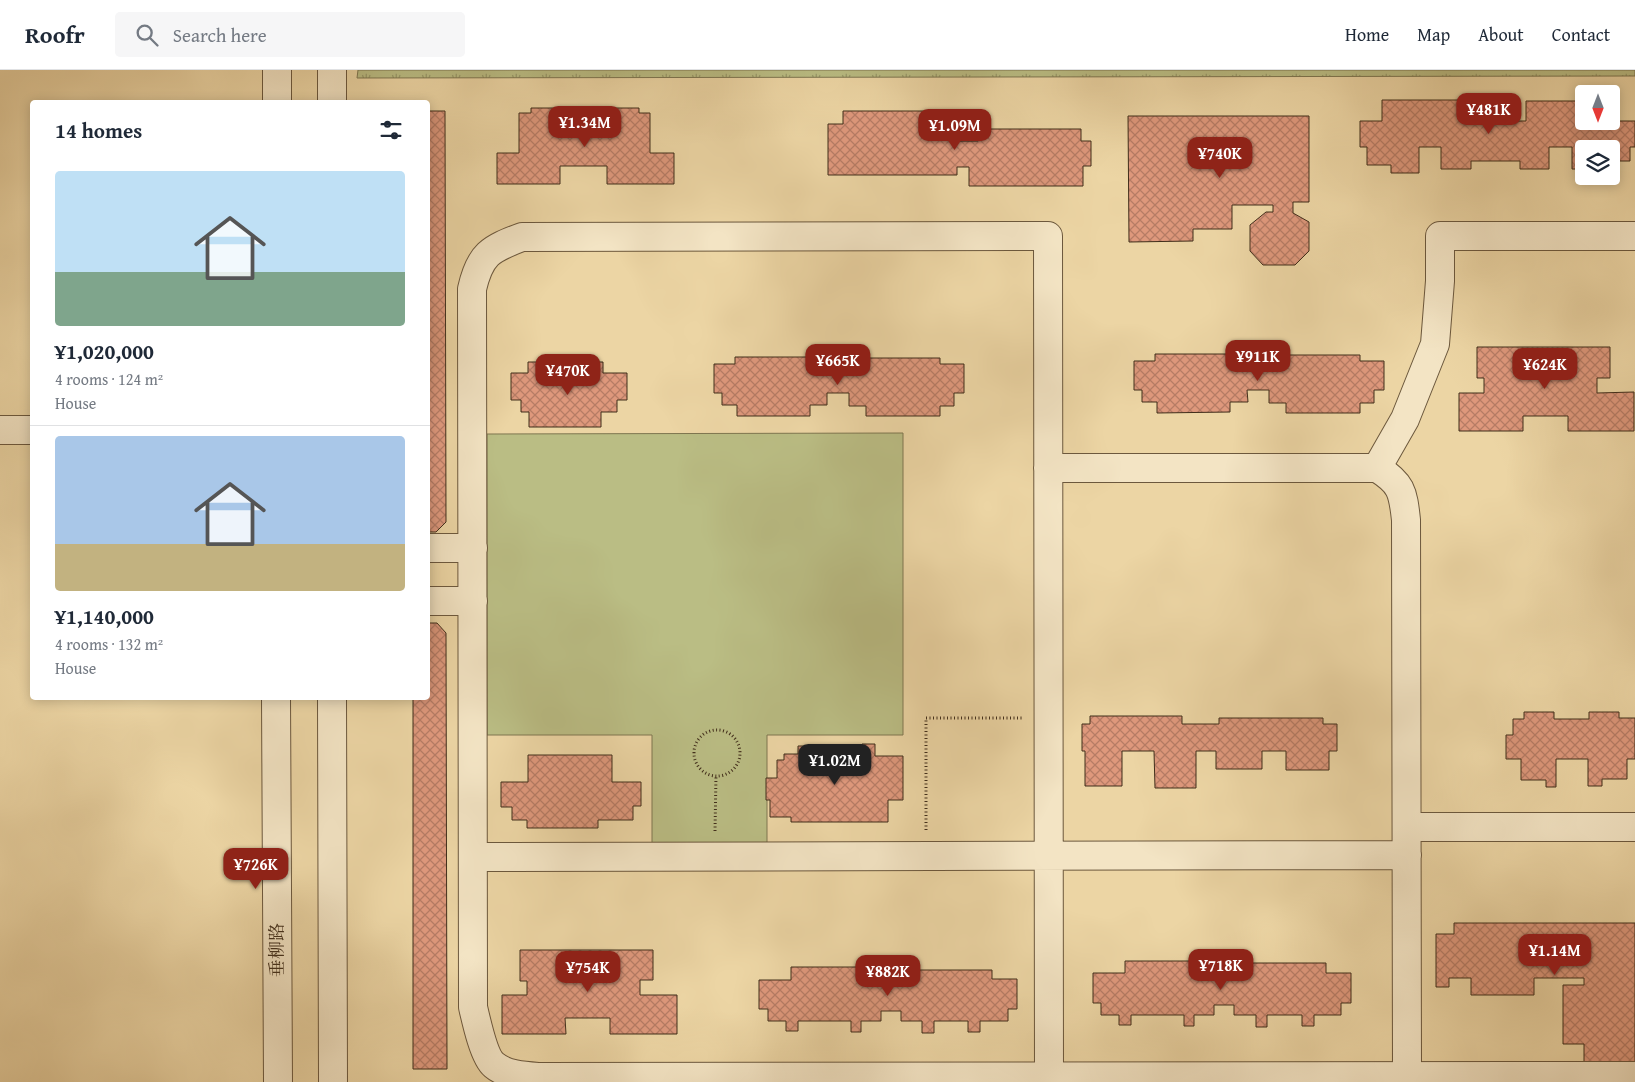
<!DOCTYPE html>
<html lang="en">
<head>
<meta charset="utf-8">
<style>
	body { margin:0; font-family:"Gentium Book Plus","Noto Serif SC",serif; background:#f6f6f7; color:#1f2937; height:100vh; display:flex; flex-direction:column; font-size:19px; white-space:nowrap }
	* { box-sizing:border-box; margin:0 }
	p { font-size:16px; color:#747a83 }
	.icon { flex:none; width:28px; height:28px; fill:none; stroke:currentColor; stroke-width:2; stroke-linecap:round; stroke-linejoin:round }
	.map { position:relative; flex:1; overflow:hidden }
	.panel { position:absolute; left:30px; top:30px; width:400px; height:600px; display:flex; flex-direction:column; background:#fff; border-radius:5px; box-shadow:0 2px 12px #0003 }
	.panel>* { flex:none }
	.needle { width:32px; rotate:180deg }
	.tools { position:absolute; left:1575px; top:15px; display:grid; gap:10px }
	.tools a { display:grid; place-items:center; width:45px; height:45px; border-radius:5px; background:#fff; box-shadow:0 2px 12px #0003; font-size:25px }
	.price { position:absolute; translate:-50% -42px; padding:0 11px; border-radius:10px; background:#8f2418; color:#fff; font-size:16px; line-height:32px; filter:drop-shadow(0 1px 2px #0008) }
	.price::after { content:''; position:absolute; left:50%; top:30px; width:15px; height:11px; margin-left:-8px; background:inherit; clip-path:polygon(0 0,100% 0,50% 100%) }
	.price.current { background:#222; color:#fff }
	ul { padding:0; list-style:none }
	li { display:grid; align-content:center; gap:10px; height:265px; padding:0 25px }
	li+li { border-top:1px solid #e0e1e3 }
	li span { display:grid; place-items:center; height:155px; border-radius:5px; color:#555 }
	li>.icon { margin-inline-start:auto }
	span .icon { width:90px; height:90px; fill:#fffc; stroke-width:1 }
	li b { font-size:21px }
	h2 { display:flex; justify-content:space-between; align-items:center; height:60px; padding:0 25px; font-size:21px }
	header { display:flex; align-items:center; gap:30px; box-sizing:border-box; height:70px; padding:0 25px; background:#fff; border-bottom:1px solid #e0e1e3 }
	header strong { font-size:24px }
	nav { display:flex; gap:28px; margin-inline-start:auto; font-size:18px }
	.search { width:350px; height:45px; background:#f6f6f7; display:flex; align-items:center; gap:12px; box-sizing:border-box; padding:0 18px; border-radius:5px; color:#747a83; font-size:19px }
	.map>svg:first-child { display:block }
	.green { fill:#babd84; stroke:#7e7650 }
	.park { fill:url(#park-tufts); stroke:#7e7650 }
	.building { fill:url(#building-cross-hatch); stroke:#412e1b }
	.lines { fill:none; stroke-linecap:round; stroke-linejoin:round }
	.minor-casing { stroke:#6c583d; stroke-width:30 }
	.path { stroke:#412e1b; stroke-width:3; stroke-dasharray:1 2.5; stroke-linecap:butt }
	.minor { stroke:#f3e4c4; stroke-width:28 }
	.labels { text-anchor:middle; stroke-width:4.5; stroke-linejoin:round; paint-order:stroke }
	.street-label { font-size:18px; fill:#412e1b; stroke:#f3e4c4 }
</style>
</head>
<body>
<header>
<strong>Roofr</strong>
<div class="search"><svg class="icon" aria-label="search" viewBox="0 0 24 24"><circle cx="10" cy="10" r="6"/><path d="M15 15l6 6"/></svg>Search here</div>
<nav><a>Home</a><a>Map</a><a>About</a><a>Contact</a></nav>
</header>
<div class="map">
<svg width="1635" height="1012" viewBox="0 0 1635 1012">
	<defs>
		<pattern id="park-tufts" width="24" height="20" patternUnits="userSpaceOnUse" patternTransform="scale(1.25)"><rect width="24" height="20" fill="#babd84"/><path d="M3 7l-1-3M5 7V3M7 7l1-3M15 17l-1-3M17 17v-4M19 17l1-3" fill="none" stroke="#999a6b"/></pattern>
		<pattern id="building-cross-hatch" width="8" height="8" patternUnits="userSpaceOnUse" patternTransform="scale(1.25)"><rect width="8" height="8" fill="#de987c"/><path d="M0 0l8 8M0 8l8-8" fill="none" stroke="#b67c65"/></pattern>
	</defs>
	<rect width="100%" height="100%" fill="#ecd5a4"/>
	<filter id="stains"><feTurbulence type="fractalNoise" baseFrequency=".004" numOctaves="4"/><feColorMatrix values="0 0 0 0 .2 0 0 0 0 .09 0 0 0 0 .02 0 0 0 .5 -.17"/></filter>
	<radialGradient id="worn" r=".72"><stop offset=".6" stop-color="#630" stop-opacity="0"/><stop offset="1" stop-color="#630" stop-opacity=".3"/></radialGradient>
	<path class="green" d="M903,363V665H767V777H652V665H487V364Z"/>
	<path class="park" d="M358,0H1635V6L357,8Z"/>
	<path class="building" d="M1382,30H1474V51H1526V31H1584V51H1611V31H1617V51H1635V77H1630V91H1611V79H1584V99H1572V77H1549V99H1520V91H1471V99H1441V77H1419V103H1391V95H1367V77H1360V51H1382Z
		M531,38H561V43H612V38H639V43H650V83H674V114H607V96H560V114H497V83H519V43H531Z
		M428,41H445L446,452L436,462H428Z
		M843,41H943V66L957,65V71H978V59H1081V71H1091V96H1083V116H969V97H957V105H828V54H843Z
		M1128,46H1309V132H1293V143L1309,152V181L1295,195H1263L1250,181V155L1266,142H1273V135H1232V159H1193V171L1129,172Z
		M1477,277H1610V308H1597V323L1634,322V361H1568V346H1523V361H1459V323H1484V308H1477Z
		M1155,284H1232V291H1289V285H1360V291H1384V320H1374V333H1360V343H1286V333H1269V320H1247L1248,332H1230V342L1157,343V332H1142V320H1134V291H1155Z
		M735,287H812V294H868V288H940V294H964V323H954V336H940V346H866V336H849V323H827V335H810V346H737V335H722V323H714V294H735Z
		M528,292H543V303H589V292H603V303H627V330H617V342H601V357H529V342H521V330H511V303H528Z
		M428,553H437L446,563L447,999H413V628H428Z
		M1524,642H1554V649H1589V642H1619V648H1635V689H1627V709H1602V716H1588V689H1556V717H1546V710H1521V689H1506V665H1513V649H1524Z
		M1090,646H1182V654H1219V648H1323V654H1337V681H1329V700H1286V681H1262V699H1216V681H1196V718H1155L1154,681H1122V716H1085V681H1082V654H1090Z
		M862,674H875V686H903V730H888V752H791V747H770V730H766V708H777V690H784V684H798V676H814V683H862Z
		M528,685H612V712H641V736H633V750H598V758H527V750H512V737H501V712H528Z
		M1454,853H1635V996H1584V974H1563V915H1584V908H1534V925H1471V908H1449V917H1436V864H1454Z
		M520,880H653V910H640V925H677V964H610V948H565L566,964H502V925H527V911H520Z
		M1125,891H1209V903H1251V893H1326V903H1351V933H1341V945H1314V956H1302V945H1267V957H1256V945H1234V935H1214V945H1194V956H1184V945H1131V955H1119V945H1101V933H1093V903H1125Z
		M791,897H876V910H918V900H992V909H1017V939H1008V951H980V962H968V951H934V963H922V951H901V941H881V951H861V962H851V951H798V961H786V951H768V939H759V910H791Z"/>
	<g class="lines">
		<defs>
			<path id="minor" d="M332,0V32
				M277,32V0
				M0,360H32
				M1048,398H1377C1401,413 1403,421 1406,450L1407,1006
				M1377,398L1405,349L1435,274L1440,211V166H1635
				M428,478H473
				M428,531H473
				M276,628L278,1012
				M332,628L333,1012
				M1407,757H1635
				M473,787L1407,785
				M1049,1007L1048,166L522,167C490,179 480,184 472,219L473,937C476,950 484,987 494,995C506,1005 524,1006 539,1007L1635,1006"/>
		</defs>
		<use href="#minor" class="minor-casing"/>
		<path class="path" d="M694 683a23 23 0 1 1 46 0a23 23 0 1 1-46 0Z
			M926,760V648H1023
			M715,761L716,705"/>
		<use href="#minor" class="minor"/>
	</g>
	<g class="labels">
		<g class="street-label">
			<text transform="translate(277 880) rotate(-90)" y="6">垂柳路</text>
		</g>
	</g>
	<rect width="100%" height="100%" filter="url(#stains)"/>
	<rect width="100%" height="100%" fill="url(#worn)"/>
</svg>
<div class="tools">
<a><svg class="needle" viewBox="-14 -14 28 28"><path d="M0-13l5 13h-10z" fill="#e53935"/><path d="M0 13l5-13h-10z" fill="#747a83"/></svg></a>
<a><svg class="icon" aria-label="layers" viewBox="0 0 24 24"><path d="M12 4l9 5-9 5-9-5zM3 14l9 5 9-5"/></svg></a>
</div>
<b class="price" style="left:1489px;top:65px">¥481K</b>
<b class="price" style="left:585px;top:78px">¥1.34M</b>
<b class="price" style="left:955px;top:81px">¥1.09M</b>
<b class="price" style="left:1220px;top:109px">¥740K</b>
<b class="price" style="left:1258px;top:312px">¥911K</b>
<b class="price" style="left:838px;top:316px">¥665K</b>
<b class="price" style="left:1545px;top:320px">¥624K</b>
<b class="price" style="left:568px;top:326px">¥470K</b>
<b class="price current" style="left:835px;top:716px">¥1.02M</b>
<b class="price" style="left:256px;top:820px">¥726K</b>
<b class="price" style="left:1555px;top:906px">¥1.14M</b>
<b class="price" style="left:1221px;top:921px">¥718K</b>
<b class="price" style="left:588px;top:923px">¥754K</b>
<b class="price" style="left:888px;top:927px">¥882K</b>
<section class="panel">
<h2>14 homes<svg class="icon" aria-label="filters" viewBox="0 0 24 24"><path d="M4 7h16M4 17h16"/><circle cx="9" cy="7" r="2"/><circle cx="15" cy="17" r="2"/></svg></h2>
<ul>
<li><span style="background:linear-gradient(#bfe0f5 65%,#7fa58c 0)"><svg class="icon" aria-label="home" viewBox="0 0 24 24"><path d="M3 11l9-7 9 7M6 9v11h12V9"/></svg></span><div><b>¥1,020,000</b><p>4 rooms · 124 m²</p><p>House</p></div></li>
<li><span style="background:linear-gradient(#a9c7e8 70%,#c2b280 0)"><svg class="icon" aria-label="home" viewBox="0 0 24 24"><path d="M3 11l9-7 9 7M6 9v11h12V9"/></svg></span><div><b>¥1,140,000</b><p>4 rooms · 132 m²</p><p>House</p></div></li>
</ul>
</section>
</div>
</body>
</html>
